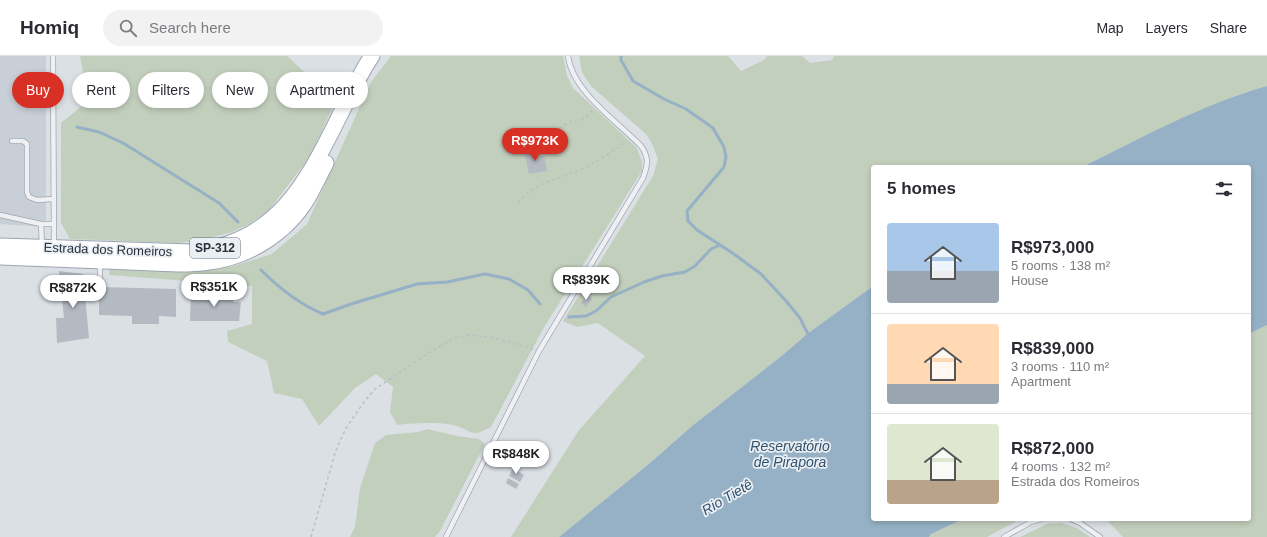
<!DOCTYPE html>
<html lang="en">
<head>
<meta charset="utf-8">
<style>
	body { margin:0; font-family:Helvetica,sans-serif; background:#f2f2f3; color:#2b2b33; height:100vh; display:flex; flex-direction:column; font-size:15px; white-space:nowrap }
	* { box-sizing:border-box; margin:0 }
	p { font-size:13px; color:#7c7c81 }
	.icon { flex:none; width:22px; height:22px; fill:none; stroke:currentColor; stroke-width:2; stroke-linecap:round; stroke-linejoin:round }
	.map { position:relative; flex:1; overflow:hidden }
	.panel { position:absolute; left:871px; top:109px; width:380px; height:356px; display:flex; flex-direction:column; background:#fff; border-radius:4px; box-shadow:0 2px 6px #0003 }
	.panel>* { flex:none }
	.guide { position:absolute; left:12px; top:16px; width:380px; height:36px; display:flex; gap:8px }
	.price { position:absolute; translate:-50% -34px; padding:0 9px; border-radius:14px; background:#fff; color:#222; font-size:13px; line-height:26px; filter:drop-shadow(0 1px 2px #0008) }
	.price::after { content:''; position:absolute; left:50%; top:24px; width:12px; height:9px; margin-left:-6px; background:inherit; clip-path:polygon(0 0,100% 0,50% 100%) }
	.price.on { background:#d93025; color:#fff }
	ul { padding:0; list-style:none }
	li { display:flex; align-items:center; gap:12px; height:100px; padding:0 16px }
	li+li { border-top:1px solid #e1e1e2 }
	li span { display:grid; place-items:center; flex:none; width:112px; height:80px; border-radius:4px; color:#555 }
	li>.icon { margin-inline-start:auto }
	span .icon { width:48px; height:48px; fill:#fffc; stroke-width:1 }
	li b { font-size:17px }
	h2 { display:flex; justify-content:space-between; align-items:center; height:48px; padding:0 16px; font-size:17px }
	.pill { padding:0 14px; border-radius:18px; background:#fff; box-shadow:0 2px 6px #0003; font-size:14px; line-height:36px }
	.pill.on { background:#d93025; color:#fff }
	header { display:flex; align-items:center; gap:24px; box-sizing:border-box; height:56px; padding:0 20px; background:#fff; border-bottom:1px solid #e1e1e2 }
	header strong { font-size:19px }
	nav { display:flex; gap:22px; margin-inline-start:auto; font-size:14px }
	.search { width:280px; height:36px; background:#f2f2f3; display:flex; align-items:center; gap:10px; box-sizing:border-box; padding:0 14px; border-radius:22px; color:#7c7c81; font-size:15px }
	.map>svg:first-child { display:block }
	.built { fill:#c9cfd7 }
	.green { fill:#c3cfbd }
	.water { fill:#96b1c5 }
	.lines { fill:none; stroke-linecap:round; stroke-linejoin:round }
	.stream { stroke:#96b1c5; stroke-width:3 }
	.building { fill:#b3bac2 }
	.service-casing { stroke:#a1a7af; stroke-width:6 }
	.primary-casing { stroke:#9ba5b1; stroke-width:17 }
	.path { stroke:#babec4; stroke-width:1.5; stroke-dasharray:3 3; stroke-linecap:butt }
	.service { stroke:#eef0f4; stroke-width:4.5 }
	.primary { stroke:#fff; stroke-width:15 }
	.labels { text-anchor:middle; stroke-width:3.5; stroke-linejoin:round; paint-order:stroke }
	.shield { fill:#eaeff3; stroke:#616972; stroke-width:1 }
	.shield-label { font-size:12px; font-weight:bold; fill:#262f3b }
	.street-label { font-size:13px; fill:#262f3b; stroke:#eaeff3 }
	.water-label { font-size:14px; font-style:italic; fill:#31516d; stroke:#eaeff3 }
</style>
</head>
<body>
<header>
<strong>Homiq</strong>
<div class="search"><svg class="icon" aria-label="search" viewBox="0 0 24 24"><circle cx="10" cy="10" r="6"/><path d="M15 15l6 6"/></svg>Search here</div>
<nav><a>Map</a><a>Layers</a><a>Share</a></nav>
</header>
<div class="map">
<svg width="1267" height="481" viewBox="0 0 1267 481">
	<rect width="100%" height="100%" fill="#dbe0e5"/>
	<path class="built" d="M0,0H46V171L0,168Z"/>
	<path class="green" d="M80,0H287L336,45L309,102L269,154L249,168L232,176L205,183L179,187L70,183L61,167V67L88,45Z
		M391,0H563L567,20L573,32L637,92L642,106V115L543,273L491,371C469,383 473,374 453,369C438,366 413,367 397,369L390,356L393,331L376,318L355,332L319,370L302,343L274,337L267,305L228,286L227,275L252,268V230L109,219L110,210L230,211L272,198L307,168L371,26Z
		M579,0H728L741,15L764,4L767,0H802L810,7L832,4L834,0H1267V30L1243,37L1190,59L1082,111H873V230L807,278L784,298L692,370L650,407L559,481H511L579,374L645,300L598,267L577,271L563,265L653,120L658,103L653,90L647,79L591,30L582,16Z
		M1267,269V481H1123L1106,463H1249V278Z
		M427,373L457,380L479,383L485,388L440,475L435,481H350L355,471L360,432L375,387L386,379L418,376Z
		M963,463H1021L987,481H929L931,478Z
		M1061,467L1077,472L1090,481H1020L1047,468Z"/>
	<path class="water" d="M1267,30V269L1249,278V111H1082C1142,82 1202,48 1267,30Z
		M873,230V463H963L931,478L929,481H559L650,407L692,370L784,298L807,278Z"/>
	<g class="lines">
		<path class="stream" d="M621,0V4L633,25L664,43L686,53L713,72L724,91L726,101L724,111L687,155L688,165L697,174L734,198L761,218L787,246L800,262L809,280
			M77,71L99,76L123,87L219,147L238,166
			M261,214C280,233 299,248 323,258L351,248L417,228L447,226L485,218L509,223L528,234L540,248
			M569,261L586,260L596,255L611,241L644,226L662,220L685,216L695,210L711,193L720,189"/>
	</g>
	<path class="building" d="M536,92L538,101L544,100L547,115L529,118L524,95Z
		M59,215L83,218L89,282L57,287L56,262H64Z
		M99,231L176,233V261L159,260V268H132V260L99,259Z
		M191,236L234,239L233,246H241L239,265H190Z
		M587,239L592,243L586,251L581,247Z
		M513,412L524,419L520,426L509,420Z
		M508,422L519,428L516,433L506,427Z"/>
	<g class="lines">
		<defs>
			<path id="service" d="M53,0L54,190
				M12,85H23L27,88V136L29,141L37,144L54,143
				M0,159L41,168H54
				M41,168L42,189
				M100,206V221
				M1071,463L1080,467L1100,481
				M446,481L539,295L643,122C648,109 649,101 641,90C617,65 572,35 568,0
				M1004,481L1031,466L1041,463"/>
			<path id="primary" d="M0,190L192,196C284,185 310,118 347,45C355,30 362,14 372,0
				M0,201C43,203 87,204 130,206C156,207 183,210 209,206C249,201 287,177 308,142C314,131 320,119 326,107"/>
		</defs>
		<use href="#service" class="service-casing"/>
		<use href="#primary" class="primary-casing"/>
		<path class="path" d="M544,90L550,78L570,66L585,62L592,54
			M518,147C535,125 561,123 584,112C599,105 613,95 626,86
			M311,481L336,394L346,372L364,346L375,333L438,291L455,282L472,279L495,282L533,293"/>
		<use href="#service" class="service"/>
		<use href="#primary" class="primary"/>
	</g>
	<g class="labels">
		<rect class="shield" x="190" y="182" width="50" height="20" rx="3"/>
		<g class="shield-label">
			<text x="215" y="196">SP-312</text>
		</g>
		<g class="street-label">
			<text transform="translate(108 193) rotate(2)" y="5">Estrada dos Romeiros</text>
		</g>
		<g class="water-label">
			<text x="790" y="395">Reservatório<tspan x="790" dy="16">de Pirapora</tspan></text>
			<text transform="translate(727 441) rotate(-31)" y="5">Rio Tietê</text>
		</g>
	</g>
</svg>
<b class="price on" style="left:535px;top:106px">R$973K</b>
<b class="price" style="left:586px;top:245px">R$839K</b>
<b class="price" style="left:214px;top:252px">R$351K</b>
<b class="price" style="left:73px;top:253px">R$872K</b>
<b class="price" style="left:516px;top:419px">R$848K</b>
<div class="guide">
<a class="pill on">Buy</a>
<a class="pill">Rent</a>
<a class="pill">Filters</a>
<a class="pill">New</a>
<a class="pill">Apartment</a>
</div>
<section class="panel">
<h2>5 homes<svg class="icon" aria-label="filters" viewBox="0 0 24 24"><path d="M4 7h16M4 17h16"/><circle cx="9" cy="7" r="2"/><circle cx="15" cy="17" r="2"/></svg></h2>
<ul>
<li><span style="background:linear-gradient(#a9c7e8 60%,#9aa5b1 0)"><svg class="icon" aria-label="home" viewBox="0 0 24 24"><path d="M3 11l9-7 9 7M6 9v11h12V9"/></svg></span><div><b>R$973,000</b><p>5 rooms · 138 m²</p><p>House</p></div></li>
<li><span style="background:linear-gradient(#ffd9b3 75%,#9aa5b1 0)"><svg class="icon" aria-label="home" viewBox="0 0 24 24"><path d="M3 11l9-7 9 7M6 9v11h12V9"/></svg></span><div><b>R$839,000</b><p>3 rooms · 110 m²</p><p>Apartment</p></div></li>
<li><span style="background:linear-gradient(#dfe7d0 70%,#b9a48a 0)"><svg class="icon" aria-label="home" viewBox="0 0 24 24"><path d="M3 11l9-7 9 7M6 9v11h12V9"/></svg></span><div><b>R$872,000</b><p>4 rooms · 132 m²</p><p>Estrada dos Romeiros</p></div></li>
</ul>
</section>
</div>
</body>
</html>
